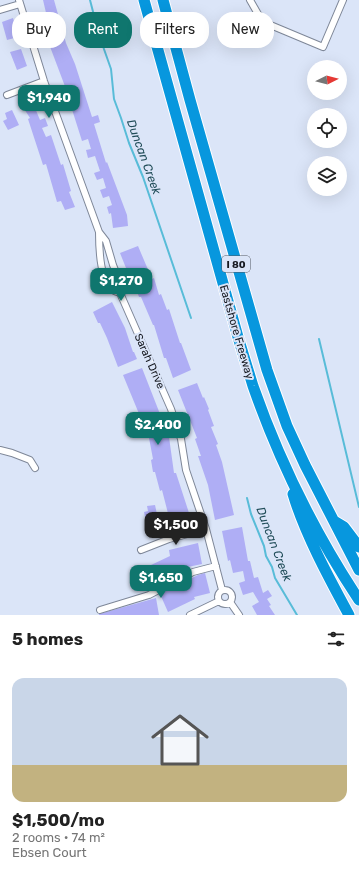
<!DOCTYPE html>
<html lang="en">
<head>
<meta charset="utf-8">
<style>
	body { margin:0; font-family:Rubik,sans-serif; background:#f6f6f6; color:#222; height:100vh; display:flex; flex-direction:column; font-size:15px; white-space:nowrap }
	* { box-sizing:border-box; margin:0 }
	p { font-size:13px; color:#767676 }
	.icon { flex:none; width:22px; height:22px; fill:none; stroke:currentColor; stroke-width:2; stroke-linecap:round; stroke-linejoin:round }
	.map { position:relative; height:615px; overflow:hidden }
	.side { display:flex; flex-direction:column; background:#fff; flex:1 }
	.side>* { flex:none }
	.top-card { position:absolute; left:12px; top:12px; width:335px; height:36px; display:flex; gap:8px }
	.needle { width:26px; rotate:84deg }
	.controls { position:absolute; left:307px; top:60px; display:grid; gap:8px }
	.controls a { display:grid; place-items:center; width:40px; height:40px; border-radius:50%; background:#fff; box-shadow:0 4px 16px #0002; font-size:20px }
	.price { position:absolute; translate:-50% -34px; padding:0 9px; border-radius:8px; background:#0f766e; color:#fff; font-size:13px; line-height:26px; filter:drop-shadow(0 1px 2px #0008) }
	.price::after { content:''; position:absolute; left:50%; top:24px; width:12px; height:9px; margin-left:-6px; background:inherit; clip-path:polygon(0 0,100% 0,50% 100%) }
	.price.current { background:#222; color:#fff }
	ul { padding:0; list-style:none }
	li { display:grid; align-content:center; gap:8px; height:212px; padding:0 12px }
	li span { display:grid; place-items:center; height:124px; border-radius:12px; color:#555 }
	li>.icon { margin-inline-start:auto }
	span .icon { width:72px; height:72px; fill:#fffc; stroke-width:1 }
	li b { font-size:17px }
	h2 { display:flex; justify-content:space-between; align-items:center; height:48px; padding:0 12px; font-size:17px }
	.tag { padding:0 14px; border-radius:16px; background:#fff; box-shadow:0 4px 16px #0002; font-size:14px; line-height:36px }
	.tag.current { background:#0f766e; color:#fff }
	.map>svg:first-child { display:block }
	.lines { fill:none; stroke-linecap:round; stroke-linejoin:round }
	.stream { stroke:#58bcd8; stroke-width:2 }
	.building { fill:#afaef5 }
	.street-casing { stroke:#7e8798; stroke-width:8 }
	.highway-casing { stroke:#fff; stroke-width:13 }
	.street { stroke:#fff; stroke-width:6 }
	.highway { stroke:#0797de; stroke-width:11 }
	.labels { text-anchor:middle; stroke-width:4; stroke-linejoin:round; paint-order:stroke }
	.shield { fill:#dbe5f8; stroke:#515661; stroke-width:1 }
	.shield-label { font-size:10px; font-weight:bold; fill:#161920 }
	.street-label { font-size:11px; fill:#161920; stroke:#dbe5f8 }
	.water-label { font-size:12px; font-style:italic; fill:#214d59; stroke:#dbe5f8 }
</style>
</head>
<body>
<div class="map">
<svg width="359" height="615" viewBox="0 0 359 615">
	<rect width="100%" height="100%" fill="#dbe5f8"/>
	<g class="lines">
		<path class="stream" d="M90,0L99,35L111,69L114,99L121,118L129,143L143,177L191,318
			M319,339L359,507
			M247,498L251,514L264,546L266,556L272,567L275,578L297,615"/>
	</g>
	<path class="building" d="M43,0H54L66,43L75,64L92,117L98,115L100,122L94,124L106,163L107,162L127,215L128,226L113,228L111,213L109,214L107,207L112,205L109,196L103,198L100,190L106,188L103,178L97,180L94,173L100,171L95,156L88,158L86,150L91,149L88,139L82,141L69,100L74,98L70,87L66,89L49,44L47,38L51,36L48,24L44,26L42,18L47,17Z
		M13,18L18,37L7,40L2,22Z
		M21,49L27,66L17,70L10,52Z
		M37,94L43,103L35,108L40,120L45,118L48,126L42,128L46,137L51,135L61,165L63,164L71,191L69,192L75,207L65,210L61,201L57,202L46,164L43,165L28,119L30,118L21,104Z
		M12,110L19,125L8,130L3,121L7,119L5,113Z
		M138,246L152,279L154,278L159,295L161,294L167,310L169,309L180,343H181L191,370L173,378L166,358H164L154,325H153L141,297H139L132,277L130,278L120,253Z
		M112,302L125,328L133,352H134L137,359L118,367L107,338L100,323H98L93,312Z
		M142,368L169,437L174,473H176L190,516L179,519L180,523L171,525L162,490L160,491L155,472H153L151,460L153,459L149,438L123,375Z
		M197,383L203,398L204,397L209,409L208,410L214,426L211,427L218,444L216,445L222,462L234,515L215,520L208,485L198,456H201L195,439L197,438L178,390Z
		M155,505L160,528L148,531L144,512L148,511L147,506Z
		M242,527L248,561H250L254,578L258,577L263,593L268,590L272,596L267,599L271,605L269,606L275,615H257L252,606L259,602L253,592L243,595L239,583L245,581L243,571L233,573L230,560L228,561L222,531Z
		M198,543L202,564L169,571L172,577L161,583L151,565L170,556L169,550Z
		M139,566H147V586H135V576L139,577Z
		M205,573L210,593L194,597L195,599L168,612L160,594L198,575Z
		M156,598L159,615H99V614Z"/>
	<g class="lines">
		<defs>
			<path id="street" d="M19,0L44,81L99,232L106,241L113,265L121,285L120,293C117,292 113,291 111,289C100,278 99,246 99,232
				M250,0L258,14L268,24L323,47L343,0
				M0,10L20,4
				M7,95L44,81
				M120,293L171,409L181,439L186,470L206,529L222,590
				M0,450L12,453L30,460L35,468
				M141,550L169,539L206,529
				M218 597a7 7 0 1 1 14 0a7 7 0 1 1-14 0Z
				M230,602L239,615
				M100,610L149,595L193,572L216,566
				M190,615L219,601"/>
			<path id="highway" d="M144,0L238,337C243,353 248,370 253,386C279,460 316,535 359,600
				M163,0L190,100L267,370L287,426L305,465L359,570
				M293,494C305,534 329,578 349,615
				M334,521L344,527L359,547"/>
		</defs>
		<use href="#street" class="street-casing"/>
		<use href="#highway" class="highway-casing"/>
		<use href="#street" class="street"/>
		<use href="#highway" class="highway"/>
	</g>
	<g class="labels">
		<rect class="shield" x="222" y="256" width="28" height="16" rx="3"/>
		<g class="shield-label">
			<text x="236" y="268">I 80</text>
		</g>
		<g class="street-label">
			<text transform="translate(237 332) rotate(74)" y="4">Eastshore Freeway</text>
			<text transform="translate(150 361) rotate(66)" y="4">Sarah Drive</text>
		</g>
		<g class="water-label">
			<text transform="translate(144 157) rotate(70)" y="4">Duncan Creek</text>
			<text transform="translate(274 544) rotate(69)" y="4">Duncan Creek</text>
		</g>
	</g>
</svg>
<div class="controls">
<a><svg class="needle" viewBox="-14 -14 28 28"><path d="M0-13l5 13h-10z" fill="#e53935"/><path d="M0 13l5-13h-10z" fill="#767676"/></svg></a>
<a><svg class="icon" aria-label="locate" viewBox="0 0 24 24"><circle cx="12" cy="12" r="6"/><path d="M12 2v4M12 18v4M2 12h4M18 12h4"/></svg></a>
<a><svg class="icon" aria-label="layers" viewBox="0 0 24 24"><path d="M12 4l9 5-9 5-9-5zM3 14l9 5 9-5"/></svg></a>
</div>
<b class="price" style="left:49px;top:119px">$1,940</b>
<b class="price" style="left:121px;top:302px">$1,270</b>
<b class="price" style="left:158px;top:446px">$2,400</b>
<b class="price current" style="left:176px;top:546px">$1,500</b>
<b class="price" style="left:161px;top:599px">$1,650</b>
<div class="top-card">
<a class="tag">Buy</a>
<a class="tag current">Rent</a>
<a class="tag">Filters</a>
<a class="tag">New</a>
</div>
</div>
<section class="side">
<h2>5 homes<svg class="icon" aria-label="filters" viewBox="0 0 24 24"><path d="M4 7h16M4 17h16"/><circle cx="9" cy="7" r="2"/><circle cx="15" cy="17" r="2"/></svg></h2>
<ul>
<li><span style="background:linear-gradient(#c9d6e8 70%,#c2b280 0)"><svg class="icon" aria-label="home" viewBox="0 0 24 24"><path d="M3 11l9-7 9 7M6 9v11h12V9"/></svg></span><div><b>$1,500/mo</b><p>2 rooms · 74 m²</p><p>Ebsen Court</p></div></li>
</ul>
</section>
</body>
</html>
